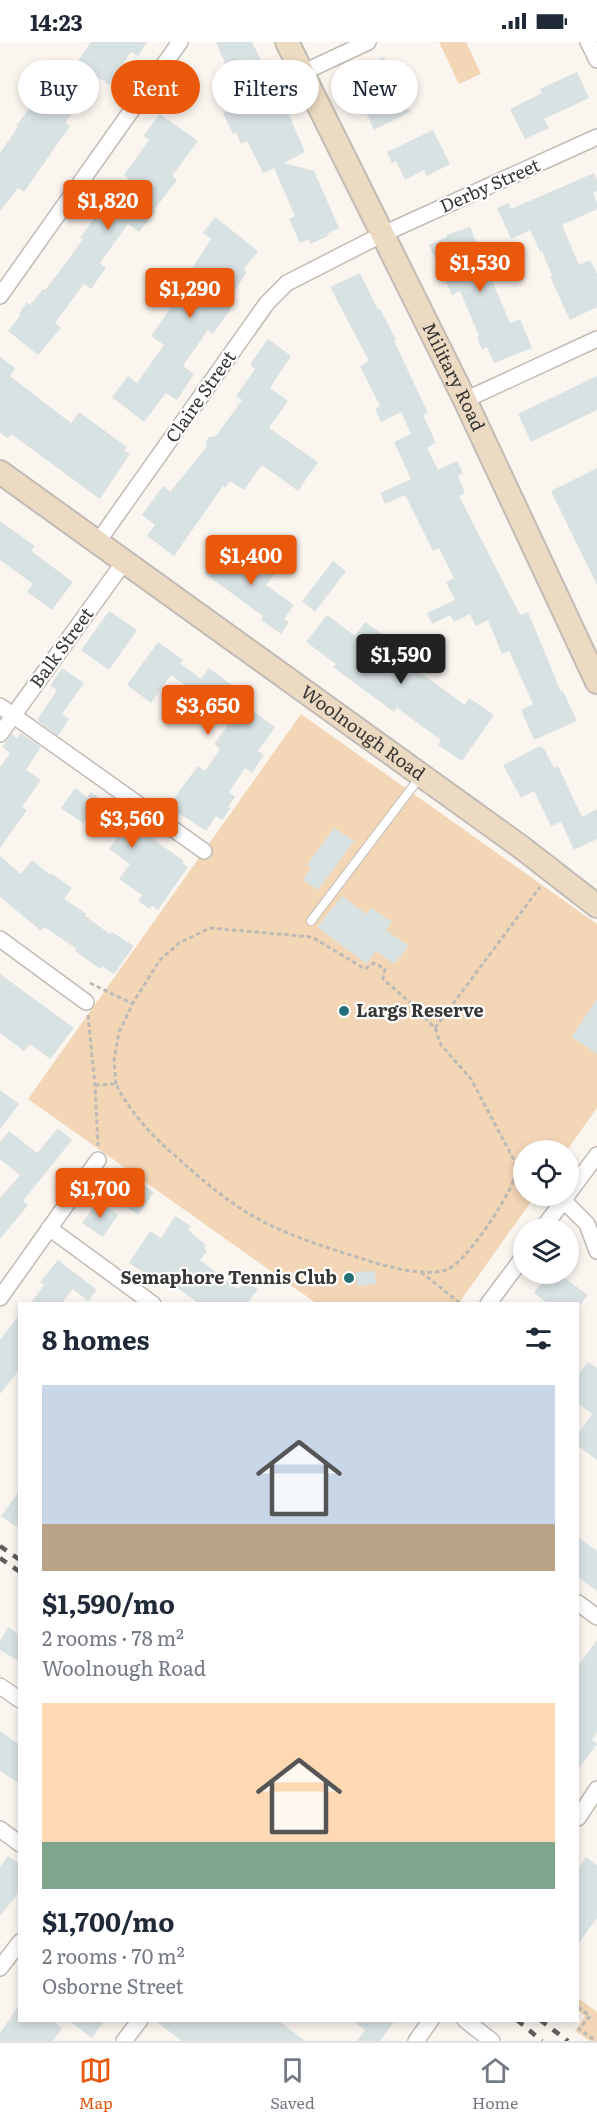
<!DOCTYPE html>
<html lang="en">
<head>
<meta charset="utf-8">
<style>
	body { margin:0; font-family:Literata,serif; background:#f6f6f7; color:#1f2937; height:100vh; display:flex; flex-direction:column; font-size:22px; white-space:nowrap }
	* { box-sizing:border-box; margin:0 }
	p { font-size:20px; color:#747a83 }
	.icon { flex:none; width:33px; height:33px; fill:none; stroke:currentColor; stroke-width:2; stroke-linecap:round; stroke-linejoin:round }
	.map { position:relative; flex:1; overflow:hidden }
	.side { position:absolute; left:18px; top:1260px; width:561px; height:720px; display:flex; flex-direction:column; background:#fff; border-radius:0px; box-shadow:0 3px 9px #0003 }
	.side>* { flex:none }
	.guide { position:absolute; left:18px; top:18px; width:561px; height:54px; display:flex; gap:12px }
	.buttons { position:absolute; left:513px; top:1098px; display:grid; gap:12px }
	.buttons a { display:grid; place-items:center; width:66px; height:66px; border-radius:50%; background:#fff; box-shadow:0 3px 9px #0003; font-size:30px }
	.price { position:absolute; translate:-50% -51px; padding:0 14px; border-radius:6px; background:#ea580c; color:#fff; font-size:20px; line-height:39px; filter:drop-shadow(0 2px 3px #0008) }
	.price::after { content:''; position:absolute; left:50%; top:36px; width:18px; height:14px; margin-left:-9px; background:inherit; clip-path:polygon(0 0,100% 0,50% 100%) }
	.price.current { background:#222; color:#fff }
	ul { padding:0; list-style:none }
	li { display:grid; align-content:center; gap:12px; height:318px; padding:0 24px }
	li span { display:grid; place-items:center; height:186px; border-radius:0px; color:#555 }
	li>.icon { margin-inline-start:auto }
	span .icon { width:108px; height:108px; fill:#fffc; stroke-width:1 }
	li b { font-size:26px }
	h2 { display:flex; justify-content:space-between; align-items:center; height:72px; padding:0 24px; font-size:26px }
	.chip { padding:0 21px; border-radius:27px; background:#fff; box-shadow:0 3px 9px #0003; font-size:21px; line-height:54px }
	.chip.current { background:#ea580c; color:#fff }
	.status { display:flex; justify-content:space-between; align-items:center; height:42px; padding:0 30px; background:#fff; direction:ltr }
	.status svg { height:16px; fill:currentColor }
	.dock { display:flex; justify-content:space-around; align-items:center; height:84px; border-top:2px solid #e0e1e3; background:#fff; font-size:16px; color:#747a83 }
	.dock a { display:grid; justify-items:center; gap:3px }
	.dock .current { color:#ea580c }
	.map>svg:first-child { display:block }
	.green { fill:#f3d6b6 }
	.building { fill:#d9e2e3 }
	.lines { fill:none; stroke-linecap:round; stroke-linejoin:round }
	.lane-casing { stroke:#c1bbb5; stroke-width:10 }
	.street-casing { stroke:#c1bbb5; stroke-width:18 }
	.secondary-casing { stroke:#c1bbb5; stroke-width:26 }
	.path { stroke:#bebab5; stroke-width:3; stroke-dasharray:4.5 3; stroke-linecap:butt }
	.lane { stroke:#fff; stroke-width:8 }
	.street { stroke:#fff; stroke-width:15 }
	.secondary { stroke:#eddac2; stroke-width:22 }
	.rail { stroke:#605d5a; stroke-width:4.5; stroke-dasharray:8 8; stroke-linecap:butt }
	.poi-dot { fill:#257077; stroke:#fff; stroke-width:2 }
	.labels { text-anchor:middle; stroke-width:4.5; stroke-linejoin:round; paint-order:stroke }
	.street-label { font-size:18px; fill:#393734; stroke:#fff }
	.poi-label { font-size:18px; font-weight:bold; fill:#393734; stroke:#fff; text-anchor:start }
</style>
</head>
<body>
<div class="status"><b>14:23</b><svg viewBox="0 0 49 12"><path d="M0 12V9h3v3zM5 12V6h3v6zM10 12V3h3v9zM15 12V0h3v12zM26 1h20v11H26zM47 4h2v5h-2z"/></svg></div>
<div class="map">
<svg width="597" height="1999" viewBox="0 0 597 1999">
	<rect width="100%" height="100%" fill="#fbf5ef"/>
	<path class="green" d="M439,0H466L481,32L459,42Z
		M301,672L597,882V1066L567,1108H524V1154H535L459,1261H316L28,1057Z
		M578,1956L597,1970V1999H590L575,1989L585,1974L578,1968Z"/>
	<path class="building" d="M91,0H147L138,14L131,10L109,43L97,35L65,81L70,84L24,150L18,146L0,169V111L18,85L16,84L34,60L37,62L62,26L70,31Z
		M216,0H252L270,37L262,41L272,60L286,66L305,110L284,121L314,129L339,186L327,192L328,194L311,202L309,197L300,201L289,177L295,174L274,126L263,131L247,99L241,102L236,91L233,92L223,71L242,61L226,27L227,26Z
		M384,15L410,70L374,88L363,64L365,63L350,30Z
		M577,30L589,56L544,77L549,86L525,97L510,67L542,51L540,47Z
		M160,72L198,99L172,134L177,138L154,168L156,169L139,190L128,182L100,221L106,226L91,247L84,242L55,281L61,286L38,313L8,289L20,274L19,272L27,260L30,263L43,247L45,248L62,226L83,197L80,196L108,157L114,161L131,139L124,133L149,98L143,94Z
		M433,88L450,122L427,134L424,128L405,138L396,119L392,121L387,110Z
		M594,131L597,138V149L593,151L597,161V167L562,183L579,223L590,218L597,232V265L570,278L550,235L552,234L542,209L540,210L530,188L511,197L497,166L509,161L511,167Z
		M215,175L258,209L244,227L247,230L226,261L232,265L213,292L208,288L183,324L194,332L177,358L166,351L144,380L112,355L128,334L137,341L164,303L151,294L172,264L169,262L211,197L203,191Z
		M470,185L481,211L490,207L500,231L491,236L510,281L520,277L532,306L494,321L487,305L482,308L477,295L479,294L460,249L452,253L429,203L447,195L446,193Z
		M360,231L378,268L380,267L396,298L394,299L428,371L423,373L436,401L427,406L438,428L457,419L463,431L458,434L465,451L459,454L517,567L521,573L528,570L561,650L563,649L577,679L534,698L521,668L533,662L509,609L502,612L488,578L476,584L470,572L454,580L450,573L432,582L427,571L455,558L446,540L454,536L439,506L433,509L405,453L385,462L380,451L411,437L394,400L411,392L401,370L381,380L375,367L380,364L360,324L369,319L330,245Z
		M268,297L291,314L270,346L288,359L269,386L318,420L298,449L262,423L244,448L230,439L225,446L223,444L174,514L147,494L155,483L142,473L163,444L170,450L206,406V400L209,395L216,394L242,358L236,354L255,327L250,322Z
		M0,315L15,326L10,334L71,381L79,370L127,405L124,408L130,412L100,457L11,392L8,396L0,391Z
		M597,334V368L531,400L518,372Z
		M597,426V543L551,449Z
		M0,479L35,504L31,509L73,540L52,568L27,550L33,542L0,518Z
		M221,504L249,524L258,511L279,526L266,543L294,563L284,577L289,580L281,592L261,578L263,574L204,531Z
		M333,519L346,529L315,570L302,559Z
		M109,569L137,588L109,628L81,608Z
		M327,573L355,594L365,580L396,602L392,607L423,629L421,631L465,663L469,656L494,673L462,719L438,703L441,698L397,666L394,670L333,625L336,622L306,600Z
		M158,600L183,618L180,621L201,637L209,626L237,647L232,654L275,685L258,709L264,713L252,731L245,726L229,750L235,755L228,765L231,766L222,778L216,774L206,789L180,772L178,775L166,767L198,724L205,729L220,707L214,702L228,683L189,654L193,649L171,633L151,661L127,643Z
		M62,626L84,641L62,672L69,677L58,694L37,678L57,648L50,644Z
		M21,691L41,705L26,728L41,738L22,765L27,768L0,806V725L10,711L2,705L12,692L17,696Z
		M540,704L544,707L554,726L558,724L582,775L597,767V797L574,808L561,780L551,784L534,749L521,756L503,723Z
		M75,746L87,755L91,750L103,759L105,756L123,768L121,771L148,790L147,792L157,800L184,819L182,821L188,825L158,868L152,863L150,867L138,859L142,853L119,837L130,822L109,807L117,796L88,775L83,781L61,766Z
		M334,786L354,799L318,848L303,838L311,826L307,823Z
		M0,814L21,832L32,818L50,833L51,831L72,846L64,857L87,872L85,874L110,892L112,890L134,904L114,932L102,924L100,927L75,909L77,907L44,885L41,889L0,855Z
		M342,854L366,872L371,866L392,880L386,888L409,904L394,922L376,909L367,922L317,885Z
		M0,932L74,986L50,1017L30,1002L24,1009L0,991Z
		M597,957V1012L572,995Z
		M0,1048L19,1062L0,1087Z
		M58,1086L72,1098L23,1159L28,1163L0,1197V1156L20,1133L0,1117V1100L9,1089L37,1111Z
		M124,1131L154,1150L138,1173L118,1160L125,1148L117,1142Z
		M98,1159L118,1173L103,1195L82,1181Z
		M175,1174L191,1184L188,1188L206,1203L204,1206L207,1209L200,1218L238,1247L246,1238L258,1247L247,1262H200L159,1233L155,1238L129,1221L150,1189L161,1196Z
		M58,1218L97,1248L88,1259L73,1247L61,1262H30L44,1243L40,1240Z
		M375,1229L376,1242L357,1244L356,1230Z
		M548,1232H559L588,1253L581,1262H549L534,1251Z
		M20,1272V1327L0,1352V1298Z
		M588,1320L597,1326V1418L578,1404V1392L592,1372L578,1361V1333Z
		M20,1448V1487L1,1474Z
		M578,1495L597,1509V1549L578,1535Z
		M8,1585L20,1593V1620L0,1608V1599Z
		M597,1598V1690L592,1698L597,1702L578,1728V1624Z
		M0,1689L20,1703V1742L0,1729Z
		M8,1814L20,1822V1849L0,1874V1825Z
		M586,1815L597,1823V1876L578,1902V1827Z
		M20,1962V1978H51L62,1986L53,1999H0V1991Z
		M68,1978H105L92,1996Z
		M154,1978H278L305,1999H182Z
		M352,1978H395L380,1999H357L365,1988Z"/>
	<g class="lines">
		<defs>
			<path id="lane" d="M311,879L420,735"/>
			<path id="street" d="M588,0L597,18
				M302,31L368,0
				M0,254L180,0
				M465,358L597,297
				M97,501L267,261L287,241L383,192L597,95
				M0,664L204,809
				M0,692L124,520
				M0,897L86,960
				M568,1152L597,1113
				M564,1159L587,1182L597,1209
				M49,1186L153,1262
				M543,1186L567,1154
				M0,1256L98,1118
				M488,1262L524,1214
				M578,1561L597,1575
				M0,1644L20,1658
				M578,1776L597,1747
				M0,1787L20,1802
				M0,1926L20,1900
				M465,1978L492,1999
				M124,1999L140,1978
				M416,1999L431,1978"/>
			<g id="secondary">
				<path id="s1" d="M287,0L465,358L597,640"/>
				<path id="s2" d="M0,430L521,805L597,864"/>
			</g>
		</defs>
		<use href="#lane" class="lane-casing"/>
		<use href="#street" class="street-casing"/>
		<use href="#secondary" class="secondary-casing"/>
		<path class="path" d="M90,941L133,962
			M88,973L95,1043L98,1104
			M435,986L540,845
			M116,1042L114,1018L119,990L134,959L160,918L179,901L210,886L312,895L365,927L374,921L385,927L383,937L413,963L435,986L441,1003L471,1037L514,1118L516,1130L513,1140
			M95,1043L116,1042C131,1072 154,1096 180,1118C198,1134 216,1150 237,1164C275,1190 319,1203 363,1217C384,1224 427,1236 448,1227C468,1218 504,1161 513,1140L524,1145
			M543,1154H544
			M421,1230L461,1262
			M578,1965L590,1974L579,1987L596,1999"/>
		<use href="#lane" class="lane"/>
		<use href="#street" class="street"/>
		<use href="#secondary" class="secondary"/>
		<path class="rail" d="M0,1504L20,1518
			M0,1516L20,1530
			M517,1978L542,1999
			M540,1978L568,1999"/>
	</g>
	<g class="poi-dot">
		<circle cx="344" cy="969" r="6"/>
		<circle cx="349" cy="1236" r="6"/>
	</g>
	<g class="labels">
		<g class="street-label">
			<text transform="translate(490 144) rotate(-24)" y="6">Derby Street</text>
			<text dy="6" stroke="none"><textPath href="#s1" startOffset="374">Military Road</textPath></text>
			<text transform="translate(201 355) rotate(-55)" y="6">Claire Street</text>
			<text transform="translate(62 606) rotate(-54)" y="6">Balk Street</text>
			<text dy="6" stroke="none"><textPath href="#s2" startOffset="447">Woolnough Road</textPath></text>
		</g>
		<g class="poi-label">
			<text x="356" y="975">Largs Reserve</text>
			<text x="337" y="1242" text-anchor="end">Semaphore Tennis Club</text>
		</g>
	</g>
</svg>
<div class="buttons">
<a><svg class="icon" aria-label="locate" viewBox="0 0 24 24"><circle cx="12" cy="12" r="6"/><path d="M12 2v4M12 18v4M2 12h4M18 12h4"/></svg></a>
<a><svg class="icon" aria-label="layers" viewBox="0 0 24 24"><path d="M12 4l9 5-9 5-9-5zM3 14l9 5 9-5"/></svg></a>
</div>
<b class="price" style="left:108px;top:189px">$1,820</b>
<b class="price" style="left:480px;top:251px">$1,530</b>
<b class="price" style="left:190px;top:277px">$1,290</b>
<b class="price" style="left:251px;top:544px">$1,400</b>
<b class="price current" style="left:401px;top:643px">$1,590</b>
<b class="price" style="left:208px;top:694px">$3,650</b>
<b class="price" style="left:132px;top:807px">$3,560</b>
<b class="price" style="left:100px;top:1177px">$1,700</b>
<div class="guide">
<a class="chip">Buy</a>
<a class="chip current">Rent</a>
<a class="chip">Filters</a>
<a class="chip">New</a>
</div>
<section class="side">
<h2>8 homes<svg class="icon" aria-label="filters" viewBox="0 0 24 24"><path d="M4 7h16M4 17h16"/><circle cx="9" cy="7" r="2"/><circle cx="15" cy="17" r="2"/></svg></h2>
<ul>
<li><span style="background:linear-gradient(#c9d6e8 75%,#b9a48a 0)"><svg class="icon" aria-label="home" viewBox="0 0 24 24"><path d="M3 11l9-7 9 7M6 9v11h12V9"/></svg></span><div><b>$1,590/mo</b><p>2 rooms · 78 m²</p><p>Woolnough Road</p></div></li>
<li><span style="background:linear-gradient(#ffd9b3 75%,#7fa58c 0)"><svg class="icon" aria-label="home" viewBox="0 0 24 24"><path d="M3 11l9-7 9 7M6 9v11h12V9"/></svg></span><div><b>$1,700/mo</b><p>2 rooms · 70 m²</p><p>Osborne Street</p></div></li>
</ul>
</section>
</div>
<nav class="dock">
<a class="current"><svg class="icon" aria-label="map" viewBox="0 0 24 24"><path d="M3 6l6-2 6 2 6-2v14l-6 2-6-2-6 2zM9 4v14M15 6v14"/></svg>Map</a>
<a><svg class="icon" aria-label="saved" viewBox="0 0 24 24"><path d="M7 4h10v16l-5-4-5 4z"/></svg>Saved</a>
<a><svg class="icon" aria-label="home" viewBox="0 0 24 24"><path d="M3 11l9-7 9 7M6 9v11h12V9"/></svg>Home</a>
</nav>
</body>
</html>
